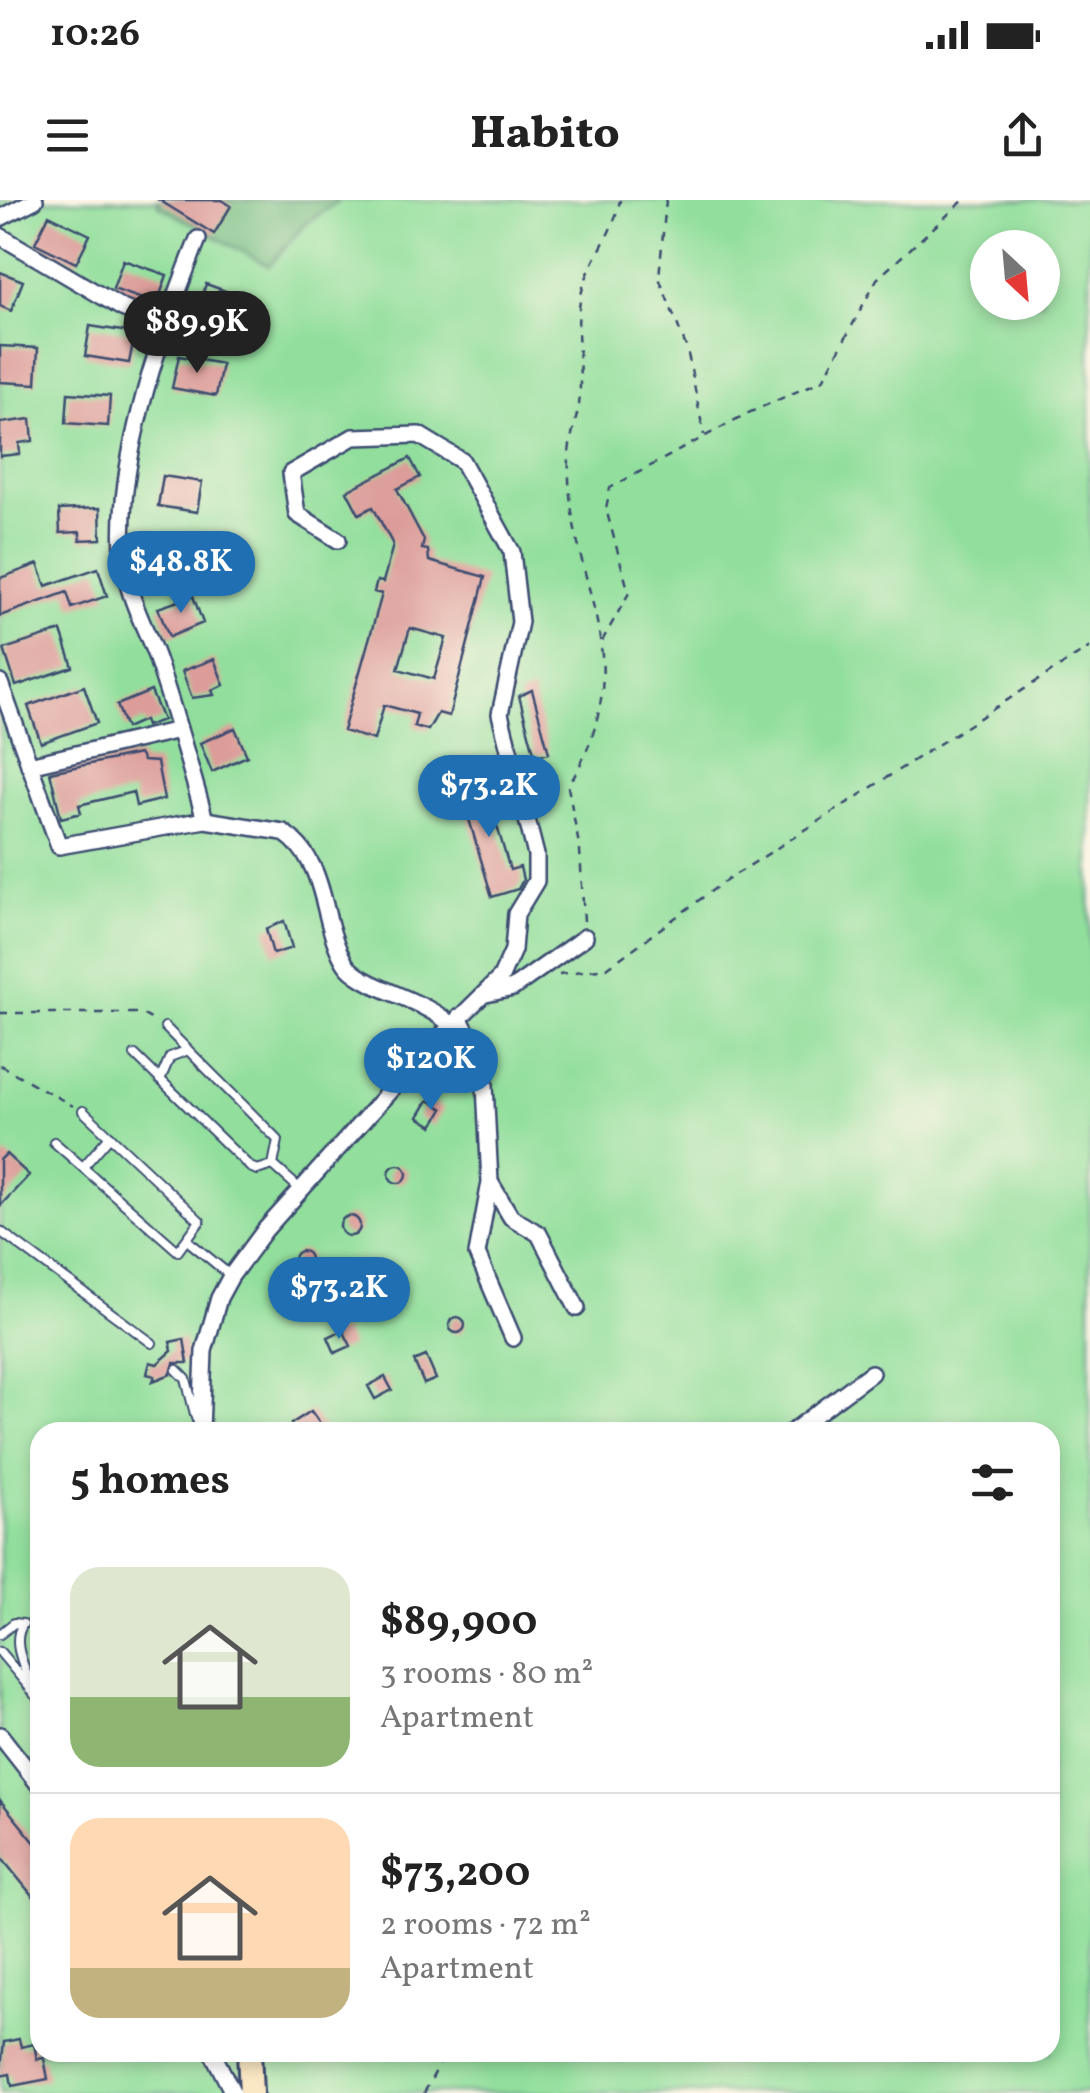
<!DOCTYPE html>
<html lang="en">
<head>
<meta charset="utf-8">
<style>
	body { margin:0; font-family:Vollkorn,serif; background:#f6f6f6; color:#222; height:100vh; display:flex; flex-direction:column; font-size:38px; white-space:nowrap }
	* { box-sizing:border-box; margin:0 }
	p { font-size:32px; color:#767676 }
	.icon { flex:none; width:55px; height:55px; fill:none; stroke:currentColor; stroke-width:2; stroke-linecap:round; stroke-linejoin:round }
	.map { position:relative; flex:1; overflow:hidden }
	.panel { position:absolute; left:30px; top:1222px; width:1030px; height:640px; display:flex; flex-direction:column; background:#fff; border-radius:30px; box-shadow:0 5px 15px #0003 }
	.panel>* { flex:none }
	.needle { width:65px; rotate:154deg }
	.fabs { position:absolute; left:970px; top:30px; display:grid; gap:20px }
	.fabs a { display:grid; place-items:center; width:90px; height:90px; border-radius:50%; background:#fff; box-shadow:0 5px 15px #0003; font-size:50px }
	.price { position:absolute; translate:-50% -85px; padding:0 22px; border-radius:35px; background:#1f6fb2; color:#fff; font-size:32px; line-height:65px; filter:drop-shadow(0 2px 5px #0008) }
	.price::after { content:''; position:absolute; left:50%; top:60px; width:30px; height:22px; margin-left:-15px; background:inherit; clip-path:polygon(0 0,100% 0,50% 100%) }
	.price.selected { background:#222; color:#fff }
	ul { padding:0; list-style:none }
	li { display:flex; align-items:center; gap:30px; height:250px; padding:0 40px }
	li+li { border-top:2px solid #e0e0e0 }
	li span { display:grid; place-items:center; flex:none; width:280px; height:200px; border-radius:30px; color:#555 }
	li>.icon { margin-inline-start:auto }
	span .icon { width:120px; height:120px; fill:#fffc; stroke-width:1 }
	li b { font-size:42px }
	h2 { display:flex; justify-content:space-between; align-items:center; height:120px; padding:0 40px; font-size:42px }
	.status { display:flex; justify-content:space-between; align-items:center; height:70px; padding:0 50px; background:#fff; direction:ltr }
	.status svg { height:28px; fill:currentColor }
	header { display:flex; justify-content:space-between; align-items:center; height:130px; padding:0 40px; background:#fff; font-size:45px; font-weight:800 }
	.map>svg:first-child { display:block }
	.green { fill:#92df9d; stroke:#56877e; stroke-width:2.5; fill-rule:evenodd }
	.forest { fill:#75be84; stroke:#487671; stroke-width:2.5 }
	.building { fill:#dc9c9a; fill-rule:evenodd }
	.lines { fill:none; stroke-linecap:round; stroke-linejoin:round }
	.lane-casing { stroke:#3b4b6f; stroke-width:12 }
	.street-casing { stroke:#3b4b6f; stroke-width:20 }
	.secondary-casing { stroke:#3b4b6f; stroke-width:28 }
	.path { stroke:#3b4b6f; stroke-width:2.5; stroke-dasharray:8 8; stroke-linecap:butt }
	.lane { stroke:#fff; stroke-width:8 }
	.street { stroke:#fff; stroke-width:15 }
	.secondary { stroke:#fae7c3; stroke-width:22 }
</style>
</head>
<body>
<div class="status"><b>10:26</b><svg viewBox="0 0 49 12"><path d="M0 12V9h3v3zM5 12V6h3v6zM10 12V3h3v9zM15 12V0h3v12zM26 1h20v11H26zM47 4h2v5h-2z"/></svg></div>
<header><svg class="icon" aria-label="menu" viewBox="0 0 24 24"><path d="M4 6h16M4 12h16M4 18h16"/></svg>Habito<svg class="icon" aria-label="share" viewBox="0 0 24 24"><path d="M12 15V3M7 8l5-5 5 5M5 13v7h14v-7"/></svg></header>
<div class="map">
<svg width="1090" height="1893" viewBox="0 0 1090 1893">
	<rect width="100%" height="100%" fill="#fcf5e5"/>
	<filter id="ink" filterUnits="userSpaceOnUse"><feTurbulence type="fractalNoise" baseFrequency=".01" numOctaves="2"/><feDisplacementMap in="SourceGraphic" scale="20" xChannelSelector="R" yChannelSelector="G"/><feConvolveMatrix kernelMatrix="1 2 1 2 8 2 1 2 1" color-interpolation-filters="sRGB"/></filter>
	<filter id="wash" filterUnits="userSpaceOnUse"><feTurbulence type="fractalNoise" baseFrequency=".0048" numOctaves="4" result="noise"/><feDisplacementMap in="SourceGraphic" scale="40" xChannelSelector="R" yChannelSelector="G"/><feGaussianBlur stdDeviation="2.25" result="paint"/><feColorMatrix in="noise" values="0 0 0 0 0 0 0 0 0 0 0 0 0 0 0 0 0 1.4 0 .05"/><feComposite in="paint" operator="in"/></filter>
	<g filter="url(#wash)">
		<rect width="100%" height="100%" fill="#f2e9ce"/>
		<path class="green" d="M0,0H1090V1893H0ZM988,48H1042V102H988ZM40,1232H1050V1852H40Z"/>
		<path class="forest" d="M158,0H336L337,2L304,25L269,66L158,5Z"/>
		<g id="blocks">
			<path class="building" d="M159,0H222L231,6L214,34Z
				M49,15L90,35L76,63L35,43Z
				M123,60L167,75L157,104L113,89Z
				M0,72L23,81L11,111L0,106Z
				M206,84L248,99L237,129L195,115Z
				M90,126L135,133L129,163L85,156Z
				M0,146L38,148L36,184L0,182Z
				M179,156L222,164L216,196L172,188Z
				M68,193L110,196L108,226L66,223Z
				M31,219L33,241L19,243L20,254L0,256V223Z
				M410,258L420,277L397,289L424,340L422,349L428,350L429,361L485,377L449,516L438,513L428,530L414,526L417,514L384,505L374,540L343,531L382,394L374,392L377,381L383,382L393,345L373,307L359,314L347,291ZM410,428L446,438L434,479L398,469Z
				M163,276L202,282L197,312L158,306Z
				M100,308L101,339L80,340V332L60,333L59,310Z
				M145,341H183V367L145,369Z
				M38,364L46,386L98,368L107,396L72,408L67,392L0,416V378Z
				M193,396L203,423L169,437L158,408Z
				M61,431L73,467L16,486L4,449Z
				M214,459L224,485L212,490L214,495L192,498L182,471Z
				M84,486L97,523L41,543L28,506Z
				M532,490L549,553L535,556L519,496Z
				M151,491L163,520L146,526L144,520L126,528L117,505Z
				M235,528L247,556L212,572L200,543Z
				M139,554L143,561L157,562L164,599L136,606L133,592L79,605L81,613L61,618L50,572Z
				M483,578L510,670L520,667L523,680L518,689L492,697L459,585Z
				M284,721L292,748L273,754L266,729Z
				M428,900L443,909L433,926L418,917Z
				M6,954L29,975L0,1006V960Z
				M389 974a9 9 0 1 1 18 0a9 9 0 1 1-18 0Z
				M340 1026a10 10 0 1 1 20 0a10 10 0 1 1-20 0Z
				M294 1059a8 8 0 1 1 16 0a8 8 0 1 1-16 0Z
				M449 1125a8 8 0 1 1 16 0a8 8 0 1 1-16 0Z
				M343,1130L351,1146L335,1153L328,1137Z
				M184,1139L188,1163H174L171,1174L153,1181L155,1176L147,1174L150,1162L157,1164L172,1151L170,1142Z
				M426,1156L436,1179L424,1184L414,1161Z
				M385,1177L392,1190L375,1199L368,1186Z
				M311,1211L326,1232H296L291,1224Z
				M0,1600L40,1649V1705L0,1656Z
				M19,1839L21,1847L34,1844L37,1859L44,1858L48,1879L12,1886L10,1874L0,1876L4,1842Z"/>
		</g>
	</g>
	<g filter="url(#ink)">
		<use href="#blocks" fill-opacity="0" stroke="#3b4b6f" stroke-width="2.5"/>
		<g class="lines">
			<defs>
				<path id="lane" d="M165,827L278,940L273,965
					M135,855L250,967L257,970L273,965
					M160,880L170,857L188,850
					M54,942L178,1051L200,1021L83,911
					M273,965L300,989
					M83,967L110,936
					M0,1031L152,1143
					M187,1040L231,1076
					M177,1170L186,1179L196,1218
					M0,1434L14,1423L23,1424C9,1444 28,1472 34,1494
					M0,1452L40,1500"/>
				<path id="street" d="M0,18L35,0
					M0,36L122,108L164,125
					M198,39C162,129 106,283 127,380C133,407 148,433 157,459C175,512 190,566 205,620L283,632C330,664 319,719 345,763C359,787 423,798 451,825
					M0,483L59,646L205,620
					M29,565L179,530
					M486,794L513,788L585,737
					M459,817L484,866L490,982L477,1054L513,1138
					M490,982L511,1017L539,1034L577,1108
					M201,1232L204,1151L219,1098L231,1076L265,1030L421,856L501,777L513,750L516,714L536,681V655L500,514L520,422L512,352L462,261L419,235L353,237L291,273L297,314L338,340
					M792,1232L871,1173
					M0,1535L40,1586
					M212,1852L233,1893"/>
				<path id="secondary" d="M249,1852L251,1893"/>
			</defs>
			<use href="#lane" class="lane-casing"/>
			<use href="#street" class="street-casing"/>
			<use href="#secondary" class="secondary-casing"/>
			<path class="path" d="M666,0L659,78L687,149L704,235
				M602,441L629,393L606,309L610,288L746,214L823,180L877,79L964,0
				M584,721L580,650L568,587C648,454 564,385 569,257C569,240 576,222 579,205C583,168 573,127 582,91C590,60 614,33 620,0
				M559,774L607,768L721,684L1090,447
				M0,813H140L156,822
				M0,865L73,906
				M424,1893L446,1852"/>
			<use href="#lane" class="lane"/>
			<use href="#street" class="street"/>
			<use href="#secondary" class="secondary"/>
		</g>
	</g>
</svg>
<div class="fabs">
<a><svg class="needle" viewBox="-14 -14 28 28"><path d="M0-13l5 13h-10z" fill="#e53935"/><path d="M0 13l5-13h-10z" fill="#767676"/></svg></a>
</div>
<b class="price selected" style="left:197px;top:176px">$89.9K</b>
<b class="price" style="left:181px;top:416px">$48.8K</b>
<b class="price" style="left:489px;top:640px">$73.2K</b>
<b class="price" style="left:431px;top:913px">$120K</b>
<b class="price" style="left:339px;top:1142px">$73.2K</b>
<section class="panel">
<h2>5 homes<svg class="icon" aria-label="filters" viewBox="0 0 24 24"><path d="M4 7h16M4 17h16"/><circle cx="9" cy="7" r="2"/><circle cx="15" cy="17" r="2"/></svg></h2>
<ul>
<li><span style="background:linear-gradient(#dfe7d0 65%,#8fb573 0)"><svg class="icon" aria-label="home" viewBox="0 0 24 24"><path d="M3 11l9-7 9 7M6 9v11h12V9"/></svg></span><div><b>$89,900</b><p>3 rooms · 80 m²</p><p>Apartment</p></div></li>
<li><span style="background:linear-gradient(#ffd9b3 75%,#c2b280 0)"><svg class="icon" aria-label="home" viewBox="0 0 24 24"><path d="M3 11l9-7 9 7M6 9v11h12V9"/></svg></span><div><b>$73,200</b><p>2 rooms · 72 m²</p><p>Apartment</p></div></li>
</ul>
</section>
</div>
</body>
</html>
